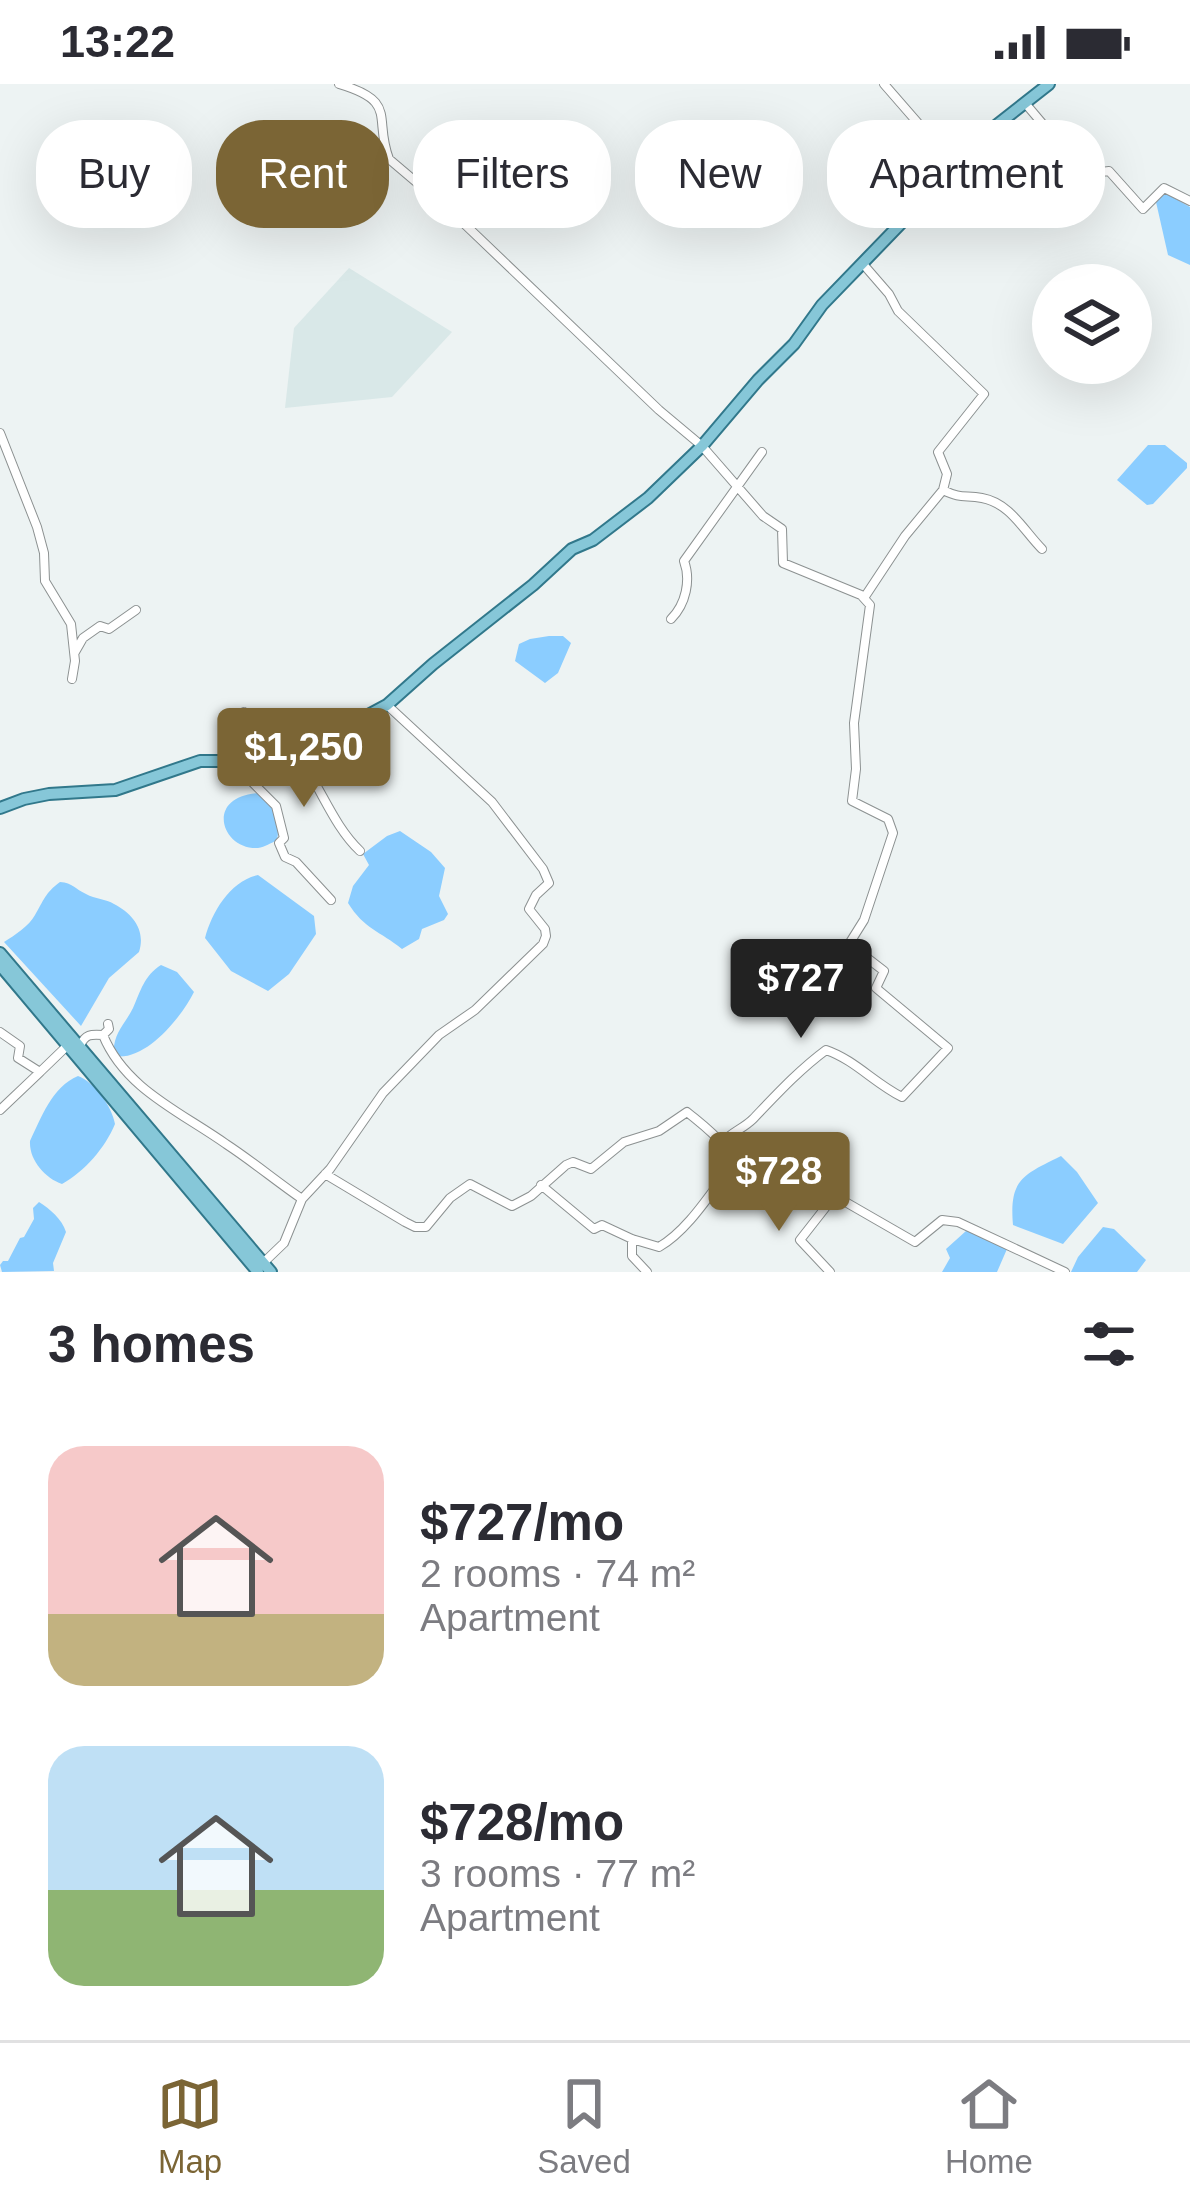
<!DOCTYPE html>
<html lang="en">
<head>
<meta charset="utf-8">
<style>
	body { margin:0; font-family:Arial,sans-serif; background:#f2f2f3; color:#2b2b33; height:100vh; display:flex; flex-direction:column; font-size:45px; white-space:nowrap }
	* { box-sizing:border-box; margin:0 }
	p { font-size:39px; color:#7c7c81 }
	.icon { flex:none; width:66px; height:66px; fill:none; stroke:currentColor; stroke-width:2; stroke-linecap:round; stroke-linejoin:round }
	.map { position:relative; height:1188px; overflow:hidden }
	.side { display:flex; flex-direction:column; background:#fff; flex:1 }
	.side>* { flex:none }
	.top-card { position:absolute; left:36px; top:36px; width:1119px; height:108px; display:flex; gap:24px }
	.tools { position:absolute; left:1032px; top:180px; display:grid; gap:24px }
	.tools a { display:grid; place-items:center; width:120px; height:120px; border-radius:50%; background:#fff; box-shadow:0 12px 48px #0002; font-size:60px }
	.price { position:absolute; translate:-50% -102px; padding:0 27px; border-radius:12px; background:#7b6535; color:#fff; font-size:39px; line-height:78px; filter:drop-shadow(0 3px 6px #0008) }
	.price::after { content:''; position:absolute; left:50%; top:72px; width:36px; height:27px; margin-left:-18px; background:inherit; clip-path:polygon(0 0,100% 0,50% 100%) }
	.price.current { background:#222; color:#fff }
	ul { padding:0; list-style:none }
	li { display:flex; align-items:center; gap:36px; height:300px; padding:0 48px }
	li span { display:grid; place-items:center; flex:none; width:336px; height:240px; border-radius:36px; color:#555 }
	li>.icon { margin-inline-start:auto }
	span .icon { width:144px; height:144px; fill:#fffc; stroke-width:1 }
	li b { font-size:51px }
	h2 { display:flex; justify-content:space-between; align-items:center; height:144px; padding:0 48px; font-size:51px }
	.chip { padding:0 42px; border-radius:48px; background:#fff; box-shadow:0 12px 48px #0002; font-size:42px; line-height:108px }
	.chip.current { background:#7b6535; color:#fff }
	.status { display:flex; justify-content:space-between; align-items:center; height:84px; padding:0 60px; background:#fff; direction:ltr }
	.status svg { height:33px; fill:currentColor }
	.dock { display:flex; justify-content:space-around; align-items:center; height:168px; border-top:3px solid #e1e1e2; background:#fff; font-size:33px; color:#7c7c81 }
	.dock a { display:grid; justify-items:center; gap:6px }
	.dock .current { color:#7b6535 }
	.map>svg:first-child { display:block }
	.built { fill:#d9e8e8 }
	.water { fill:#8bcdff }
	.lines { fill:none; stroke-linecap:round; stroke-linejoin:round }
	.minor-casing { stroke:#8c9191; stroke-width:10 }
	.major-casing { stroke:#31788b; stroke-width:14 }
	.minor { stroke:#fff; stroke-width:8 }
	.major { stroke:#86c7d8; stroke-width:10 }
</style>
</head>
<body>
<div class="status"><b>13:22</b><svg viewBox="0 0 49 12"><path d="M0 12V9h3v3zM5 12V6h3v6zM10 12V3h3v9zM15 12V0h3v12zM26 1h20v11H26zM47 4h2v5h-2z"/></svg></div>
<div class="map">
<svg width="1190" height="1188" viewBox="0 0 1190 1188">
	<rect width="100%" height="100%" fill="#edf3f3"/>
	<path class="built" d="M349,184L452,248L392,313L285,324L294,244Z"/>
	<path class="water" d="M1165,109L1190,123V181L1168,171L1156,118Z
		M1148,361H1165L1187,379V384L1153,420L1147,421L1117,396Z
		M549,552H563L571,559L558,589L545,599L515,577L519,560L530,555Z
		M259,709C274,720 281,737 277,756C271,759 265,763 258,764C221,766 204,712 259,709Z
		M400,747L431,768L445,784L439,812L448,830L444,836L422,845L419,855L402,865C380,847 364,845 348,819L353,802L369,781L363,770L387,752Z
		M258,791L314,832L316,850L289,890L268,907L231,887L205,854C212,828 230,797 258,791Z
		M60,798C73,799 75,805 86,810C95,815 106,815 114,820C133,830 146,846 139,868L109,894L81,942L4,858C15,851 29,842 35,831C44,816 45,809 60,798Z
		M161,881L177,888L194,908C181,934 145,978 114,972C112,950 124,942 133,924C141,906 144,892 161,881Z
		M78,992C94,998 112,1022 115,1040C105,1064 85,1087 62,1100C45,1094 29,1076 30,1057C41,1034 52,1003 78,992Z
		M1061,1072L1077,1088L1098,1119L1063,1160L1013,1141C1009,1095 1023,1091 1061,1072Z
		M39,1118C50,1125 62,1135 66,1148L53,1179L54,1187L2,1188L0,1181L3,1177H8L20,1154L24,1153L34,1135L33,1124Z
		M1103,1143L1114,1145L1146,1176L1137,1188H1071L1078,1173Z
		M966,1147H973L1007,1165L997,1188H942L950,1174L946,1165Z"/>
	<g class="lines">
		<defs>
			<path id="minor" d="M339,0C399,18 373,33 389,75L455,131L659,326L702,362L763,432L782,445L783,479L861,511L870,521L854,639L856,685L852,717L888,735L893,749L864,836L849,860L884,887L876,904L948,964L902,1013C874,999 855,976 826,966C799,986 777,1010 753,1035C743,1045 731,1048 722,1059
				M884,0L951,77
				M1025,19L1085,90L1109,87L1143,125L1164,104L1190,117
				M863,180L889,210L898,227L984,310L938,368L947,390L943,406
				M0,349L37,443L44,469L45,497L71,540L75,577L72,595
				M864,514L905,452L943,406C961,415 964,411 982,414C1010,419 1024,447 1042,465
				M671,535C686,520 691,496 684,477L762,368
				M75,568L83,554L100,542L109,545L136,526
				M244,628L264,668
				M289,658C294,672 303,680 311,692C326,717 338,746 360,767
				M245,677L252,698L276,722L284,754L279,759L285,773L296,778L331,816
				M0,948L20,962L18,974L40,988L68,961
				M103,951L109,945L108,940
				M80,962C85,950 91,950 103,951C125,1005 181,1028 226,1060C252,1077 276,1097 302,1115
				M0,1026L40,988
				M325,1090L405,1138L415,1143H426L450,1114L470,1100L512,1122L531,1112L566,1081L573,1078L591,1085L624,1058L659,1047L687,1028C699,1038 713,1048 723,1061C733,1072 760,1116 778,1113C787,1111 801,1096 810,1091L820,1095L842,1116L915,1158L942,1136L958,1138L1065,1188
				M541,1101L594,1145L602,1141L632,1155L659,1163C689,1146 713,1105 734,1079
				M632,1155V1172L647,1188
				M260,1182L284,1159L302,1115L330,1085L383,1009L439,951L475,926L543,860L546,852L545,845L529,825L536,811L549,799L543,785L492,718L387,621
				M830,1188L800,1156L836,1110"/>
			<path id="major" d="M0,724L24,715L49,710L115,706L200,677H245L308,650L361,635L387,621L433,580L533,501L572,465L593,456L648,414L702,362L758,296L794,260L822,221L909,131L951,77L1049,0
				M0,869L271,1188
				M0,881L258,1188"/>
		</defs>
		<use href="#minor" class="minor-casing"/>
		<use href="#major" class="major-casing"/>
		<use href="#minor" class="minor"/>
		<use href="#major" class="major"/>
	</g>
</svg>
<div class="tools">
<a><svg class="icon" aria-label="layers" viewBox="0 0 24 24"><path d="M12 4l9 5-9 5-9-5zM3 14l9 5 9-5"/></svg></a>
</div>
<b class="price" style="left:304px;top:726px">$1,250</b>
<b class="price current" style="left:801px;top:957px">$727</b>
<b class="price" style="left:779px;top:1150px">$728</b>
<div class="top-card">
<a class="chip">Buy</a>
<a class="chip current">Rent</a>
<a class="chip">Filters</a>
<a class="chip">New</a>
<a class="chip">Apartment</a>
</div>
</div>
<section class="side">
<h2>3 homes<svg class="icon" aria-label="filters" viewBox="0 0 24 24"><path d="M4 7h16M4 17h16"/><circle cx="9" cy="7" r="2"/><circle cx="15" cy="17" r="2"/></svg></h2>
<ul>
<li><span style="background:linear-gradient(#f6c9c9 70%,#c2b280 0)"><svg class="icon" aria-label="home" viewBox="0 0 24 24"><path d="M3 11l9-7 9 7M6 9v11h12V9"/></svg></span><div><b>$727/mo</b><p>2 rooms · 74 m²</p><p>Apartment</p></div></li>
<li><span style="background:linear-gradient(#bfe0f5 60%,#8fb573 0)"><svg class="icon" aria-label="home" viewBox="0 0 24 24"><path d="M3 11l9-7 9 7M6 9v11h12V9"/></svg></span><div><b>$728/mo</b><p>3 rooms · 77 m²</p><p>Apartment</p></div></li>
</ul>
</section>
<nav class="dock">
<a class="current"><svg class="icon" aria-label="map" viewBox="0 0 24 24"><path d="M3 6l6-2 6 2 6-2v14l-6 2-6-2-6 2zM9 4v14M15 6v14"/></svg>Map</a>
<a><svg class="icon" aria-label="saved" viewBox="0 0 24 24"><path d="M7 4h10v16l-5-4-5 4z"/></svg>Saved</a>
<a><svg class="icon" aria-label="home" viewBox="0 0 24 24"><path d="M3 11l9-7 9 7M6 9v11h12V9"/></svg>Home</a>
</nav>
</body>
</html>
